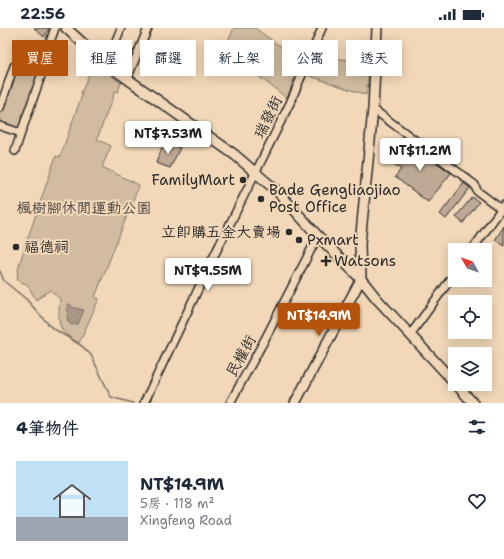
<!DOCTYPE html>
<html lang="zh-TW">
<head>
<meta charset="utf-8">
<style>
	body { margin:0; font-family:"Shantell Sans","LXGW WenKai TC",sans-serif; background:#f6f6f7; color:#1f2937; height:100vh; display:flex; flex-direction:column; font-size:15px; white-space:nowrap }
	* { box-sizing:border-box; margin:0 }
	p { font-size:13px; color:#747a83 }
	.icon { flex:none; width:22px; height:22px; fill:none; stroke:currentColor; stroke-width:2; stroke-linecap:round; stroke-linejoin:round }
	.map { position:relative; height:375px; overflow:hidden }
	.sheet { display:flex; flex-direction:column; background:#fff; flex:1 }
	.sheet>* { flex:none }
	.guide { position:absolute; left:12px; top:12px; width:480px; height:36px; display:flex; gap:8px }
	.needle { width:26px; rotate:310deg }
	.tools { position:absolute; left:448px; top:215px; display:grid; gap:8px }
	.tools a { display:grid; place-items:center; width:44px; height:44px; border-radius:0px; background:#fff; box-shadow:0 2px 10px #0003; font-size:20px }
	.price { position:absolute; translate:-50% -34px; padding:0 9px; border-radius:4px; background:#fff; color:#222; font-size:13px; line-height:26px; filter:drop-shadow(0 1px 2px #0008) }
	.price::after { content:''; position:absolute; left:50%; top:24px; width:12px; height:9px; margin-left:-6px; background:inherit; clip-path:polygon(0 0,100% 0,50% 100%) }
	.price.current { background:#b45309; color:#fff }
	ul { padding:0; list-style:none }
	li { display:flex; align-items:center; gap:12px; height:100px; padding:0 16px }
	li span { display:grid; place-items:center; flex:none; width:112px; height:80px; border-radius:0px; color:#555 }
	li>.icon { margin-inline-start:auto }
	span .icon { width:48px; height:48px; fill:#fffc; stroke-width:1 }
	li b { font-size:17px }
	h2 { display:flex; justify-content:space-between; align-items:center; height:48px; padding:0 16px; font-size:17px }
	.chip { padding:0 14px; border-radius:0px; background:#fff; box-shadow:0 2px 10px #0003; font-size:14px; line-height:36px }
	.chip.current { background:#b45309; color:#fff }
	.status { display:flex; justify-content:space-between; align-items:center; height:28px; padding:0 20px; background:#fff; direction:ltr }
	.status svg { height:11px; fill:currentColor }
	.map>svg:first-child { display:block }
	.green { fill:#d1bca1; stroke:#7e7466 }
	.water { fill:#a89884; stroke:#766c60 }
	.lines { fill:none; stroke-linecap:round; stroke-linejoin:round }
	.stream { stroke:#766c60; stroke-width:1.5 }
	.building { fill:#beaa94; stroke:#2b2b2b }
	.minor-casing { stroke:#2b2b2b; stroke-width:10 }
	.major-casing { stroke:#2b2b2b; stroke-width:12 }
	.minor { stroke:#f2d8b9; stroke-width:7 }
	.major { stroke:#f2d8b9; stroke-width:9 }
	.poi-dot { fill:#2b2b2b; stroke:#f2d8b9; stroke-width:1.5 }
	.labels { text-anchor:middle; stroke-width:4; stroke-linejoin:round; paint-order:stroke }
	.street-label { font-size:15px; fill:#2b2b2b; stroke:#f2d8b9 }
	.poi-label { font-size:15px; fill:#2b2b2b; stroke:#f2d8b9; text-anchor:start }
	.park-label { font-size:15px; fill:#4c4843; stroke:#f2d8b9 }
</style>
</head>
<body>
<div class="status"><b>22:56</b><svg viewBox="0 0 49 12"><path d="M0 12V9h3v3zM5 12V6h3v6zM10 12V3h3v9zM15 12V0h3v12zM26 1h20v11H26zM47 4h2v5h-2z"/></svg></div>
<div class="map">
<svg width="504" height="375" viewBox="0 0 504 375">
	<rect width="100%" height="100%" fill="#f2d8b9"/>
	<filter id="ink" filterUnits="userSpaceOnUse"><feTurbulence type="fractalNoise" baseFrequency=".025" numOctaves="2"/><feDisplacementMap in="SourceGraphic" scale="8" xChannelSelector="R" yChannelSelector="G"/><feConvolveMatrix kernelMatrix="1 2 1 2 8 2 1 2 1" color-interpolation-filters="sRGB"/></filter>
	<g filter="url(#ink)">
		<path class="green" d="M234,0H255L278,17L305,22L287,70L224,22Z
			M313,23L341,31L367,34L370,36L366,67L304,46Z
			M94,35L121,55L118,64L115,63L97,111L111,118L102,139L139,157L95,269L99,271L79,315C56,302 58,296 60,271L50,262L36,272L27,256L18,253L17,247L18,242L24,221L56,128L60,129L82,67L81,65Z
			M20,38L36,44L38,48L20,100L16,101L0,96V89L16,40Z"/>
		<path class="water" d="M68,275L74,280L84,282L78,296L71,297C64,291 69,283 68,275Z"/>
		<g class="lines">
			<path class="stream" d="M0,243L4,253L26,271L51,299L82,318L91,327L111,369L133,375"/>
		</g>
		<path class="building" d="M34,0H48L49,1L44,9Z
			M290,21L303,26L298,36L285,31Z
			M407,113L451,145L428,174L395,149L401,141L391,134Z
			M164,114L180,120L170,140L156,135Z
			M464,155L470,160L446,191L440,186Z
			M472,169L479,174L463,195L456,189Z
			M504,198V218L495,212Z"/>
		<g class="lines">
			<defs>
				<path id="minor" d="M113,20L121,0
					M127,51L148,0
					M0,80L14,38L18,35L40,42
					M373,81L458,144L475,157L477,163L504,183
					M0,98L21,105L41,48L40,42L55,0
					M15,123L21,105
					M472,222L504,177
					M410,307L455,245
					M144,375L212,232L290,75L322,0
					M230,375L265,311L318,208"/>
				<path id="major" d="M66,0L105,35L235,127L278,164L318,208L361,251L377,271L455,355
					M456,356L473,375
					M295,375L361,251L360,216L373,81L377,0"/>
			</defs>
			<use href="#minor" class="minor-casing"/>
			<use href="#major" class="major-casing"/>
			<use href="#minor" class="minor"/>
			<use href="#major" class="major"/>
		</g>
	</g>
	<g class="poi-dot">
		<circle cx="243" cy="152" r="4"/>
		<circle cx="261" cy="171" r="4"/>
		<circle cx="289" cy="204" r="4"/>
		<circle cx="299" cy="212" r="4"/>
		<circle cx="16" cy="219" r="4"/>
		<path d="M324 227h4v4h4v4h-4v4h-4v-4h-4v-4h4z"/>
	</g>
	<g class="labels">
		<g class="street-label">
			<text transform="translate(268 89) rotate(-64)" y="5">瑞發街</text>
			<text transform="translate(241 328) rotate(-61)" y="5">民權街</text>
		</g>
		<g class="poi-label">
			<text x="235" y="157" text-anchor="end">FamilyMart</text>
			<text x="269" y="167">Bade Gengliaojiao<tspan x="269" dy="17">Post Office</tspan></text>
			<text x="281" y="209" text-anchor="end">立即購五金大賣場</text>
			<text x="307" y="217">Pxmart</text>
			<text x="24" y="224">福德祠</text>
			<text x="334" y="238">Watsons</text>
		</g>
		<g class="park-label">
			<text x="84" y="185">楓樹腳休閒運動公園</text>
		</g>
	</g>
</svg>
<div class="tools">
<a><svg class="needle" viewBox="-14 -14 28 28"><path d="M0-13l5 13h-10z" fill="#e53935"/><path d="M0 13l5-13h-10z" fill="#747a83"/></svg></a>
<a><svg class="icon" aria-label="locate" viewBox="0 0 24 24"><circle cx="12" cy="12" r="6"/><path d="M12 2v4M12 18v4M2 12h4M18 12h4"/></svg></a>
<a><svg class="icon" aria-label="layers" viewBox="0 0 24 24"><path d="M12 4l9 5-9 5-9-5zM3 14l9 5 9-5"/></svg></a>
</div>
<b class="price" style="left:168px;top:127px">NT$7.53M</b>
<b class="price" style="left:420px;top:144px">NT$11.2M</b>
<b class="price" style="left:208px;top:264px">NT$9.55M</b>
<b class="price current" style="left:319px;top:309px">NT$14.9M</b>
<div class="guide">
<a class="chip current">買屋</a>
<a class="chip">租屋</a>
<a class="chip">篩選</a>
<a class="chip">新上架</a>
<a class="chip">公寓</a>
<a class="chip">透天</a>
</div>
</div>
<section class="sheet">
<h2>4筆物件<svg class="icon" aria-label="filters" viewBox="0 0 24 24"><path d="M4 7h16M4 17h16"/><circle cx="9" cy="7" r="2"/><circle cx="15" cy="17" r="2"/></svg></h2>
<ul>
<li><span style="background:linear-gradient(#bfe0f5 70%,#9aa5b1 0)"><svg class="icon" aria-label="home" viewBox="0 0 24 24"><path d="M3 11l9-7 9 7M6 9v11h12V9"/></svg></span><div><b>NT$14.9M</b><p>5房 · 118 m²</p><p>Xingfeng Road</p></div><svg class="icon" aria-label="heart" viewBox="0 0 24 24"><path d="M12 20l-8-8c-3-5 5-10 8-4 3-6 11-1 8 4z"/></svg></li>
</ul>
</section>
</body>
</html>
